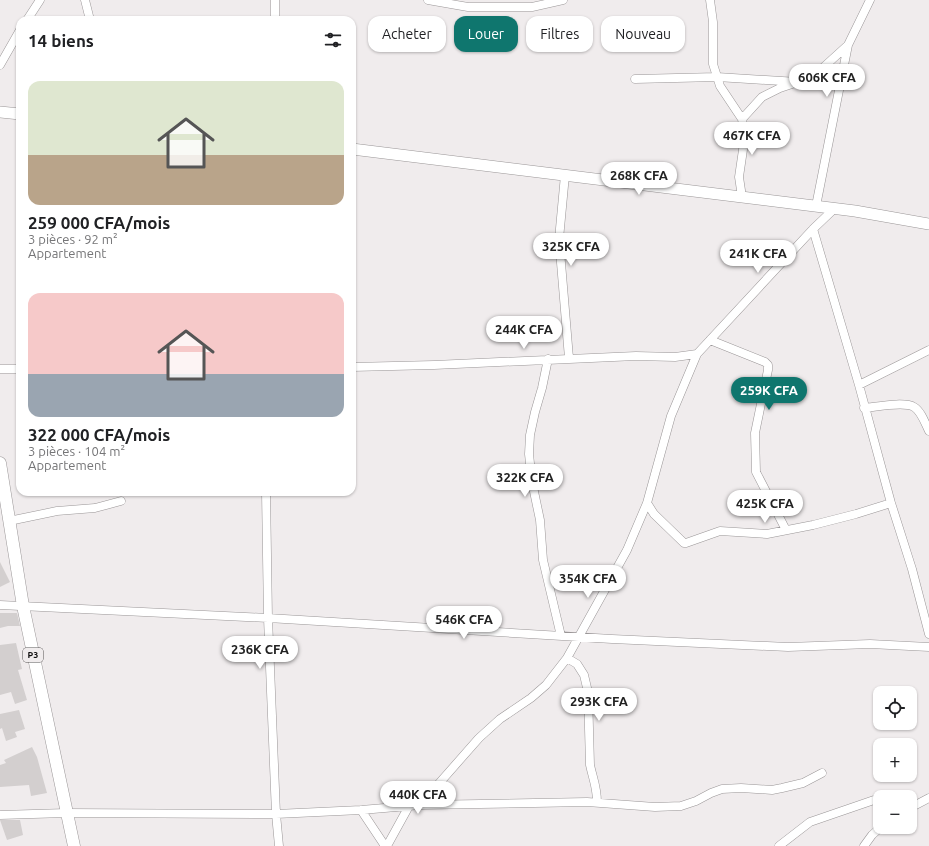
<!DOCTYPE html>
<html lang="fr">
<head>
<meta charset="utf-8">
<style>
	body { margin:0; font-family:Ubuntu,sans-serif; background:#f6f6f6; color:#202124; height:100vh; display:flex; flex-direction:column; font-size:15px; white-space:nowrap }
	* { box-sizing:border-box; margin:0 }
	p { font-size:13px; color:#757577 }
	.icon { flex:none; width:22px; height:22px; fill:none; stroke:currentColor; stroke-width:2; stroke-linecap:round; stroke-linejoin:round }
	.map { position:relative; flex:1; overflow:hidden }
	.side { position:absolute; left:16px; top:16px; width:340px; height:480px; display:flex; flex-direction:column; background:#fff; border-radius:12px; box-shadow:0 1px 3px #0004 }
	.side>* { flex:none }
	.hud { position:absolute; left:368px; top:16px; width:380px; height:36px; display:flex; gap:8px }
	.tools { position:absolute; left:873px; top:686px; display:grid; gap:8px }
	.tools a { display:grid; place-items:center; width:44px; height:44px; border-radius:8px; background:#fff; box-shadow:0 1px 3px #0004; font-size:20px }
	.price { position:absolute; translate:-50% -34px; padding:0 9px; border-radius:14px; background:#fff; color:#222; font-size:13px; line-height:26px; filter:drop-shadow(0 1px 2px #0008) }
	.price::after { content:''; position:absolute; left:50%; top:24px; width:12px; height:9px; margin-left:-6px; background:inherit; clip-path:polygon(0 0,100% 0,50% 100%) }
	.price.selected { background:#0f766e; color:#fff }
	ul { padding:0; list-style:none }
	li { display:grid; align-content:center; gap:8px; height:212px; padding:0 12px }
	li span { display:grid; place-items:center; height:124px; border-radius:12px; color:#555 }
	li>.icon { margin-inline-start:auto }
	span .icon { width:72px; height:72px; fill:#fffc; stroke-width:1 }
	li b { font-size:17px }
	h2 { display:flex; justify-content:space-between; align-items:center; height:48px; padding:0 12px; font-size:17px }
	.tag { padding:0 14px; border-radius:12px; background:#fff; box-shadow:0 1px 3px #0004; font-size:14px; line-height:36px }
	.tag.selected { background:#0f766e; color:#fff }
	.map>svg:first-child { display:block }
	.building { fill:#d3cfcf }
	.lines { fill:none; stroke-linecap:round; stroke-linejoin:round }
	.minor-casing { stroke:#9a9697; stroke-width:9 }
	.secondary-casing { stroke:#9a9697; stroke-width:12 }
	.primary-casing { stroke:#9a9697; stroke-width:13 }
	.minor { stroke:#fff; stroke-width:8 }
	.secondary { stroke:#fff; stroke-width:11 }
	.primary { stroke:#fff; stroke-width:12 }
	.labels { text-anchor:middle; stroke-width:4; stroke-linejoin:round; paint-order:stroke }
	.shield { fill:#f0eced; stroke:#525050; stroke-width:1 }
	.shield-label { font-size:9px; font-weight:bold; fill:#0e0d0d }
</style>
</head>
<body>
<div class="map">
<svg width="929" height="846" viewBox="0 0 929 846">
	<rect width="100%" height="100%" fill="#f0eced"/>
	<path class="building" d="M0,562L10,582L0,587Z
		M0,613H17L20,626H8L0,628Z
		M16,643L22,669L18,670L27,700L15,704L11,692L0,695V645Z
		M19,710L25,729L15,732L17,737L6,741L2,728L0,729V714Z
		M32,747L37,757L47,793L31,796L29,785L0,787V765L6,763L4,760Z
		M0,820H20L23,835L7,840Z"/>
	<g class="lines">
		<defs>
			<path id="minor" d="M85,0L90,20
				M275,0V20
				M428,0L468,7H532L563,0
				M710,0L713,22V64L720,86L742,119L745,136L739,177L742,197
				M27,20L40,0
				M0,65L20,30
				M635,79L717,77L798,82
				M742,119L762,97L780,88L807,79L816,74L848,45
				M565,175L559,239L569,358
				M816,206L848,45L870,0
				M813,229L859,385L891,503L912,569L929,634
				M710,340L765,362L768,365V370L755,433L756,472L786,530
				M548,359L542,388L535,412L530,435L529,454L532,482L540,520L543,560L561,636
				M352,367L434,365L636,356L675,357L697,354
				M0,369H20
				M859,385L929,350
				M864,408C876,407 904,401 914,407C921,411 925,423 929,431
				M266,492L268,618L276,814L279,846
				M647,503L654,514L684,543H686L720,531L767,534L813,525L856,514L891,503
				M9,521L57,511L95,508L121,501
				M0,605L268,618L612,639L788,647L870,644L929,647
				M567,658L577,664L584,675L588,692L590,765C593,779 597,787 597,802
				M420,805L479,738L500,719L531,698L546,685L567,658L627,550L647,503L671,416L697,354L813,229L834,209
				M910,808L929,798
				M361,810L385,846
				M0,815L66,813L276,814L361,810L420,805L587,802L655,807L681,806L696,801L711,793L722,789L741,788L772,790L782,788L803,783L822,773
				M387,846L409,806
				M779,846L810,822L874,800H880
				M864,846L872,835L881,827"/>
			<path id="secondary" d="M0,112L20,114
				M352,149L855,211L929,224"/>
			<path id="primary" d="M0,463L23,606L74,846"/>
		</defs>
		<use href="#minor" class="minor-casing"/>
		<use href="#secondary" class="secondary-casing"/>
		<use href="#primary" class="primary-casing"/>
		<use href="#minor" class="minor"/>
		<use href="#secondary" class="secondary"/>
		<use href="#primary" class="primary"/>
	</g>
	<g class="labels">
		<rect class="shield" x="23" y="648" width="20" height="14" rx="3"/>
		<g class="shield-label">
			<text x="33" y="658">P3</text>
		</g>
	</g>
</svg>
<div class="tools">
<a><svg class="icon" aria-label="locate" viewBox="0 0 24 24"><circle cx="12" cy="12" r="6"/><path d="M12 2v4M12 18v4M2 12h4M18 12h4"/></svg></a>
<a>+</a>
<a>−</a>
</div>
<b class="price" style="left:827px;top:98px">606K CFA</b>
<b class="price" style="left:752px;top:156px">467K CFA</b>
<b class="price" style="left:639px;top:196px">268K CFA</b>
<b class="price" style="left:571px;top:267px">325K CFA</b>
<b class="price" style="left:758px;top:274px">241K CFA</b>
<b class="price" style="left:524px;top:350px">244K CFA</b>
<b class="price selected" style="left:769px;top:411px">259K CFA</b>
<b class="price" style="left:525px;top:498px">322K CFA</b>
<b class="price" style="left:765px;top:524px">425K CFA</b>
<b class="price" style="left:588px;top:599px">354K CFA</b>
<b class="price" style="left:464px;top:640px">546K CFA</b>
<b class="price" style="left:260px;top:670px">236K CFA</b>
<b class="price" style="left:599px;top:722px">293K CFA</b>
<b class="price" style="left:418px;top:815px">440K CFA</b>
<div class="hud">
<a class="tag">Acheter</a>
<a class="tag selected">Louer</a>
<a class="tag">Filtres</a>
<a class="tag">Nouveau</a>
</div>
<section class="side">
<h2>14 biens<svg class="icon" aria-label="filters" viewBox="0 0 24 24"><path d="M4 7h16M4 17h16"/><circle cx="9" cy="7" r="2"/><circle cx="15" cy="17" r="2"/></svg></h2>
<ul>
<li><span style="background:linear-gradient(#dfe7d0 60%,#b9a48a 0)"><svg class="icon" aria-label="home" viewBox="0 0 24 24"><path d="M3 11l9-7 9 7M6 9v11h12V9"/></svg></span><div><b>259 000 CFA/mois</b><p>3 pièces · 92 m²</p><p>Appartement</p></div></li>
<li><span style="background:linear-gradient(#f6c9c9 65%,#9aa5b1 0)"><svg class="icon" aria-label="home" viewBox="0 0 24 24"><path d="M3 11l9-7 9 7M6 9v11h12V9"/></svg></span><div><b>322 000 CFA/mois</b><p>3 pièces · 104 m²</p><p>Appartement</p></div></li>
</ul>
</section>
</div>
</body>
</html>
